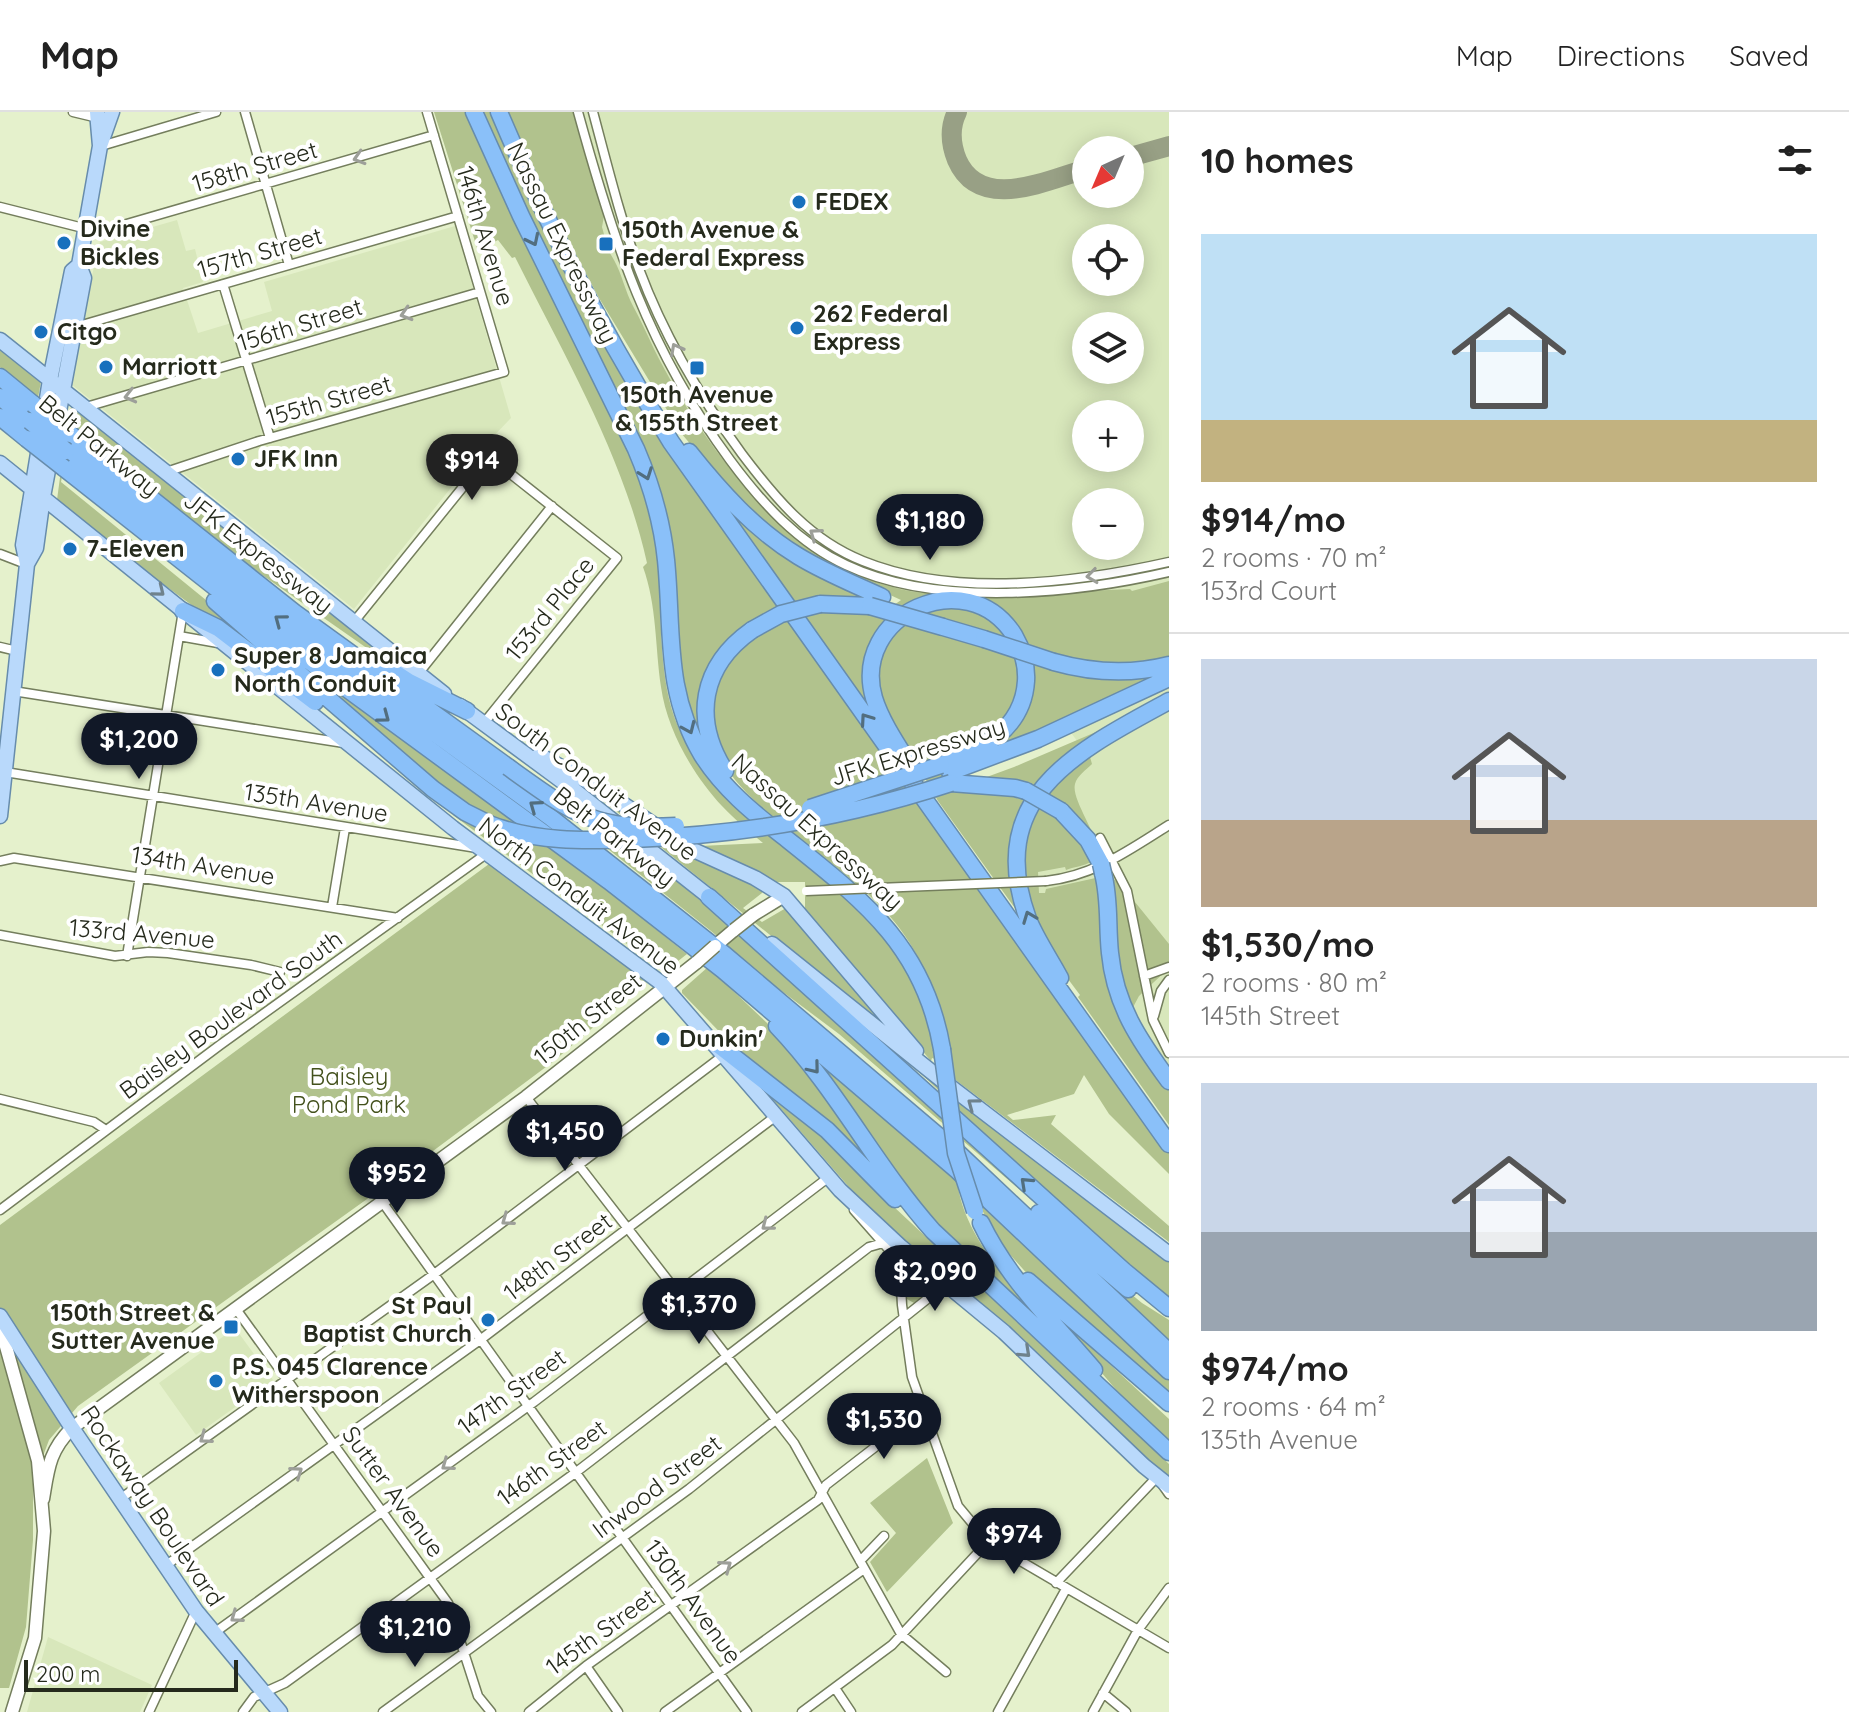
<!DOCTYPE html>
<html lang="en">
<head>
<meta charset="utf-8">
<style>
	body { margin:0; font-family:Quicksand,sans-serif; background:#f2f2f2; color:#222; height:100vh; display:flex; flex-direction:column; font-size:30px; white-space:nowrap }
	* { box-sizing:border-box; margin:0 }
	p { font-size:26px; color:#767676 }
	.icon { flex:none; width:44px; height:44px; fill:none; stroke:currentColor; stroke-width:2; stroke-linecap:round; stroke-linejoin:round }
	.map { position:relative; flex:1; overflow:hidden }
	.drawer { display:flex; flex-direction:column; background:#fff; width:680px }
	.drawer>* { flex:none }
	.needle { width:52px; rotate:224deg }
	.tools { position:absolute; left:1072px; top:24px; display:grid; gap:16px }
	.tools a { display:grid; place-items:center; width:72px; height:72px; border-radius:50%; background:#fff; box-shadow:0 4px 20px #0003; font-size:40px }
	.scale { position:absolute; left:24px; bottom:20px; width:214px; box-sizing:border-box; padding-left:8px; border:4px solid #252a1c; border-top:0; font-size:22px; line-height:28px; white-space:nowrap; color:#252a1c; -webkit-text-stroke:6px #fff; paint-order:stroke }
	.price { position:absolute; translate:-50% -68px; padding:0 18px; border-radius:28px; background:#111827; color:#fff; font-size:26px; line-height:52px; filter:drop-shadow(0 2px 4px #0008) }
	.price::after { content:''; position:absolute; left:50%; top:48px; width:24px; height:18px; margin-left:-12px; background:inherit; clip-path:polygon(0 0,100% 0,50% 100%) }
	.price.current { background:#222; color:#fff }
	ul { padding:0; list-style:none }
	li { display:grid; align-content:center; gap:16px; height:424px; padding:0 32px }
	li+li { border-top:2px solid #e0e0e0 }
	li span { display:grid; place-items:center; height:248px; border-radius:0px; color:#555 }
	li>.icon { margin-inline-start:auto }
	span .icon { width:144px; height:144px; fill:#fffc; stroke-width:1 }
	li b { font-size:34px }
	h2 { display:flex; justify-content:space-between; align-items:center; height:96px; padding:0 32px; font-size:34px }
	header { display:flex; align-items:center; gap:48px; box-sizing:border-box; height:112px; padding:0 40px; background:#fff; border-bottom:2px solid #e0e0e0 }
	header strong { font-size:38px }
	nav { display:flex; gap:44px; margin-inline-start:auto; font-size:28px }
	main { display:flex; flex:1; min-height:0 }
	.map>svg:first-child { display:block }
	.built { fill:#d8e7bb; fill-rule:evenodd }
	.green { fill:#b1c28d }
	.lines { fill:none; stroke-linecap:round; stroke-linejoin:round }
	.taxiway { stroke:#98a085; stroke-width:20 }
	.street-casing { stroke:#747e5d; stroke-width:11 }
	.secondary-casing { stroke:#747e5d; stroke-width:15 }
	.primary-casing { stroke:#678cac; stroke-width:17 }
	.highway-casing { stroke:#678cac; stroke-width:19 }
	.street { stroke:#fff; stroke-width:8 }
	.secondary { stroke:#fff; stroke-width:12 }
	.primary { stroke:#b9d9fb; stroke-width:14 }
	.highway { stroke:#8ac0f9; stroke-width:16 }
	.street-bridge-casing { stroke:#747e5d; stroke-width:11; stroke-linecap:butt }
	.secondary-bridge-casing { stroke:#747e5d; stroke-width:15; stroke-linecap:butt }
	.highway-bridge-casing { stroke:#678cac; stroke-width:19; stroke-linecap:butt }
	.street-bridge { stroke:#fff; stroke-width:8 }
	.secondary-bridge { stroke:#fff; stroke-width:12 }
	.highway-bridge { stroke:#8ac0f9; stroke-width:16 }
	.oneway { stroke:#9d9f99 }
	.oneway2 { stroke:#526e7f }
	.oneway3 { stroke:#6f828c }
	.poi-dot { fill:#1870bd; stroke:#fff; stroke-width:3 }
	.labels { text-anchor:middle; stroke-width:8; stroke-linejoin:round; paint-order:stroke }
	.street-label { font-size:24px; fill:#252a1c; stroke:#fff }
	.poi-label { font-size:24px; font-weight:bold; fill:#252a1c; stroke:#fff; text-anchor:start }
	.park-label { font-size:24px; fill:#43511c; stroke:#fff }
</style>
</head>
<body>
<header>
<strong>Map</strong>
<nav><a>Map</a><a>Directions</a><a>Saved</a></nav>
</header>
<main>
<div class="map">
<svg width="1169" height="1600" viewBox="0 0 1169 1600">
	<rect width="100%" height="100%" fill="#e5f1cc"/>
	<path class="built" d="M520,0H1169V987L1038,802L1030,748L1086,641L996,519L834,457L773,418L707,343ZM1086,38H1130V82H1086ZM1086,126H1130V170H1086ZM1086,214H1130V258H1086ZM1086,302H1130V346H1086ZM1086,390H1130V434H1086Z
		M177,108L186,139L195,137L203,170L183,176L198,221L272,199L264,170L455,114L511,306L486,332L354,497L71,272L79,218L100,130Z
		M235,1216L273,1268L196,1323L159,1271Z
		M48,1525L152,1573L140,1600H27Z"/>
	<path class="green" d="M434,0H466C501,77 537,154 575,230C602,286 634,341 650,402C669,471 649,566 685,628C728,704 796,739 858,795C901,833 927,891 935,947L932,946L931,949L805,801V770H775L759,759L700,734L763,731C749,719 734,707 722,694C693,663 667,618 661,575C655,534 657,494 643,455L647,451C623,343 564,243 515,145L512,146L498,128L478,139Z
		M479,0H492L554,133L588,199L661,322L1053,880L1169,1040V1062L1109,1002L1084,963L1074,982L1007,1003L1013,1008L1056,1003L1051,1012L1169,1114V1130L953,966L954,963L951,960C941,902 933,860 897,813C850,752 742,702 715,635C709,621 708,603 711,587C716,554 735,534 762,516L757,509C704,542 694,578 706,637L684,590L677,562L671,440L653,364L520,91Z
		M508,0H574L604,104L602,115L605,126L603,127C606,135 610,141 614,148C622,162 625,179 633,194C640,207 647,222 654,237C699,327 782,442 882,472C898,477 919,482 933,481L934,485L922,486L923,488C886,501 862,542 869,580C871,588 875,597 878,604L874,606L704,364C722,384 741,405 762,422C795,449 833,467 871,484L869,489L839,485L819,486L820,496L841,494L883,501L901,488L849,464L782,426L759,408L719,366L681,321L599,186L550,94Z
		M0,235L41,269L38,286L0,255Z
		M73,294L383,544L381,546L232,442L71,314L61,370L265,536L277,556L159,469L57,388L69,298Z
		M1169,469V547L1119,555L1087,553L1036,539L1040,550L1080,561L1124,567L1126,564L1151,561L1153,565L1071,605L1016,629L983,639C994,630 1007,622 1015,610C1048,566 1022,514 980,490V484L1130,477L1132,479Z
		M935,494L977,498L1008,522L1019,548L1017,587L996,620L968,637L954,677L1014,655L1110,614L1061,646L1038,670L1025,691L1019,797L1017,799L938,689L880,587L877,553L884,530L896,516Z
		M329,575L559,740L687,842L668,857L662,858L453,703L451,684L434,671L426,660H422L326,577Z
		M1088,638L1092,652C1086,658 1077,664 1075,672C1070,691 1112,738 1091,750C1084,754 1073,755 1066,758L1065,755L1038,760L1039,781H1045L1046,777L1109,763L1122,774L1169,832V856L1139,884L1131,899L1141,942L1169,978V1013L1078,885L1080,883L1065,863L1030,801L1021,734L1035,690Z
		M590,678L763,777L762,781L743,796L762,810L786,796L894,923Z
		M603,733H633L724,808L1045,1093L1042,1097L839,922L719,832L714,827L717,824L711,819Z
		M489,752L648,868L554,949L402,1062L78,1294L49,1328L33,1371V1428L26,1515L9,1576H0V1113Z
		M708,855L785,928L889,1068L737,938L682,881V878Z
		M914,955L1169,1149V1188L1058,1092Z
		M824,956L856,981L1077,1176L1169,1267V1286L1031,1166L1005,1137L979,1093L958,1075C968,1135 1026,1188 1065,1234L900,1077Z
		M761,974L817,1015L893,1094L1169,1352V1366L1149,1352L876,1106Z
		M1070,1132L1142,1191L1169,1208V1232L1069,1134Z
		M912,1151L933,1168L931,1170L933,1175L914,1191L907,1187L905,1155Z
		M1067,1220L1078,1224L1090,1234L1169,1307V1331L1123,1286Z
		M927,1346L953,1411L887,1480L870,1450L896,1421L870,1391Z"/>
	<g class="lines">
		<path class="taxiway" d="M957,0C949,16 951,33 957,48C980,101 1047,68 1086,57
			M1130,45L1169,34"/>
		<defs>
			<path id="street" d="M73,0L98,6
				M245,0L289,153
				M578,0C614,131 648,237 730,348C761,390 798,431 846,453C937,496 1074,482 1169,460
				M593,0C607,52 620,106 639,157C664,224 700,285 742,342C776,387 810,428 863,449C954,486 1076,471 1169,450
				M101,34L216,0
				M0,95L99,120L434,23
				M223,172L270,326
				M75,215L458,104
				M86,295L480,180
				M166,360L259,329L504,260L427,0
				M0,442L26,452
				M353,511L488,344L617,446L484,611
				M179,524L218,531
				M0,535L17,539
				M418,562L552,394
				M13,579L344,631
				M5,660L477,736
				M1100,726L1127,779L1153,908L1169,941
				M0,749L14,746L398,806
				M1046,769C1094,764 1129,738 1169,713
				M332,795L345,716
				M0,823L115,844L148,840L168,841L251,853L280,860
				M127,844L183,499
				M1144,864L1169,855
				M1154,904L1161,879L1169,868
				M526,985L794,1331L901,1522L946,1560
				M0,987L94,1010L106,1018
				M383,1091L747,1600
				M0,1098L220,933L486,742
				M854,1098L892,1141L900,1155L902,1193L912,1265L958,1394L988,1430L1169,1536
				M236,1197L448,1491L478,1584L491,1600
				M120,1387L433,1163L724,943
				M860,1449L884,1424
				M165,1454L480,1228L776,1004
				M1056,1471L1157,1365L1169,1382
				M214,1521L534,1290L829,1065
				M586,1554L618,1600
				M835,1576L851,1600
				M1103,1581L1126,1600
				M149,1600L196,1499
				M243,1600L254,1585L285,1571L575,1361L869,1135L883,1131
				M383,1600L689,1377L946,1172
				M529,1600L586,1554L818,1388L826,1373L923,1298
				M665,1600L864,1457
				M802,1600L892,1533L988,1430
				M998,1600L1066,1477
				M1093,1600L1138,1518L1169,1476"/>
			<path id="secondary" d="M753,803L784,784
				M715,834L734,818
				M0,1213L38,1349L44,1419L35,1526L12,1600
				M43,1387C48,1357 49,1339 72,1316L526,985L697,850"/>
			<path id="primary" d="M97,0L100,34
				M0,228L444,582
				M0,351L453,716L661,871L840,1078L901,1135L1004,1220L1144,1354L1169,1374
				M27,452L36,436L43,385L84,166L79,153L100,34L112,0
				M460,594L574,678L717,791
				M539,643L596,674L689,736L755,766L784,784L916,939
				M0,704L27,452L23,433L50,268L72,159L79,153
				M772,832L943,969L1169,1142
				M0,1204L72,1316L196,1499L280,1600"/>
			<path id="highway" d="M474,0L521,104L636,337C651,372 662,409 666,448C673,518 664,579 702,643C723,676 752,700 783,724C860,786 924,832 942,937
				M499,0C547,114 606,225 671,330L1169,1032
				M0,265L33,292
				M0,285L30,309
				M0,305L27,327
				M70,322L295,501L508,655
				M66,339L305,527L550,705L725,843L956,1039L1169,1240
				M689,340C720,379 755,418 798,444C824,460 854,472 882,485
				M64,356L301,543L609,769L723,858L958,1059L1169,1259
				M215,489L433,677L465,700L489,712
				M820,492L870,494
				M183,499L218,516L315,590
				M943,515L984,527
				M1054,550C1093,561 1130,563 1169,553
				M389,557L409,570L467,599
				M725,659C692,607 701,554 752,518
				M950,660L1038,627L1169,566
				M915,661C901,638 882,612 874,586C850,503 967,449 1014,523C1022,537 1027,553 1026,569C1023,618 981,638 941,653
				M951,671L1015,676L1026,679
				M1061,699L1088,728L1101,752
				M1103,761C1110,788 1107,813 1110,841C1115,893 1139,928 1169,969
				M709,785L1124,1159L1169,1196
				M1060,866C1050,847 1036,827 1028,807C983,684 1079,638 1169,589
				M777,914C838,978 875,1054 933,1119L1169,1340
				M716,931L827,1018L895,1087
				M1039,1101L1128,1177
				M981,1111C1008,1167 1054,1211 1094,1258
				M1028,1169L1169,1291"/>
		</defs>
		<use href="#street" class="street-casing"/>
		<use href="#secondary" class="secondary-casing"/>
		<use href="#primary" class="primary-casing"/>
		<use href="#highway" class="highway-casing"/>
		<use href="#street" class="street"/>
		<use href="#secondary" class="secondary"/>
		<use href="#primary" class="primary"/>
		<use href="#highway" class="highway"/>
		<defs>
			<path id="street-bridge" d="M806,779L1046,769"/>
			<path id="secondary-bridge" d="M734,818L753,803
				M697,850L715,834"/>
			<path id="highway-bridge" d="M33,292L70,322
				M30,309L66,339
				M27,327L64,356
				M870,494L943,515
				M752,518L781,502L820,492
				M984,527L1054,550
				M508,655C572,701 594,719 676,714
				M1026,679L1061,699
				M810,696L941,653
				M489,712C534,730 584,729 633,727C741,723 848,705 951,671
				M1101,752L1103,761
				M942,937L956,1041L975,1099"/>
		</defs>
		<use href="#street-bridge" class="street-bridge-casing"/>
		<use href="#secondary-bridge" class="secondary-bridge-casing"/>
		<use href="#highway-bridge" class="highway-bridge-casing"/>
		<use href="#street-bridge" class="street-bridge"/>
		<use href="#secondary-bridge" class="secondary-bridge"/>
		<use href="#highway-bridge" class="highway-bridge"/>
	</g>
	<defs><path id="oneway-chevron" d="M-2-3.5L2.5 0L-2 3.5" fill="none" stroke-width="1.6" stroke-linecap="round" stroke-linejoin="round" transform="scale(2)"/></defs>
	<g class="oneway">
		<use href="#oneway-chevron" transform="translate(359 46) rotate(163)"/>
		<use href="#oneway-chevron" transform="translate(406 202) rotate(163)"/>
		<use href="#oneway-chevron" transform="translate(676 237) rotate(-118)"/>
		<use href="#oneway-chevron" transform="translate(130 284) rotate(166)"/>
		<use href="#oneway-chevron" transform="translate(815 422) rotate(-144)"/>
		<use href="#oneway-chevron" transform="translate(1092 464) rotate(173)"/>
		<use href="#oneway-chevron" transform="translate(507 1108) rotate(144)"/>
		<use href="#oneway-chevron" transform="translate(767 1113) rotate(142)"/>
		<use href="#oneway-chevron" transform="translate(205 1326) rotate(144)"/>
		<use href="#oneway-chevron" transform="translate(447 1353) rotate(144)"/>
		<use href="#oneway-chevron" transform="translate(297 1360) rotate(-35)"/>
		<use href="#oneway-chevron" transform="translate(726 1454) rotate(-36)"/>
		<use href="#oneway-chevron" transform="translate(236 1505) rotate(144)"/>
	</g>
	<g class="oneway2">
		<use href="#oneway-chevron" transform="translate(533 128) rotate(64)"/>
		<use href="#oneway-chevron" transform="translate(646 362) rotate(70)"/>
		<use href="#oneway-chevron" transform="translate(280 508) rotate(-143)"/>
		<use href="#oneway-chevron" transform="translate(384 605) rotate(37)"/>
		<use href="#oneway-chevron" transform="translate(866 607) rotate(-125)"/>
		<use href="#oneway-chevron" transform="translate(689 616) rotate(66)"/>
		<use href="#oneway-chevron" transform="translate(535 694) rotate(-144)"/>
		<use href="#oneway-chevron" transform="translate(1029 805) rotate(-111)"/>
		<use href="#oneway-chevron" transform="translate(814 956) rotate(51)"/>
		<use href="#oneway-chevron" transform="translate(1026 1071) rotate(-137)"/>
	</g>
	<g class="oneway3">
		<use href="#oneway-chevron" transform="translate(159 479) rotate(39)"/>
		<use href="#oneway-chevron" transform="translate(973 992) rotate(-143)"/>
		<use href="#oneway-chevron" transform="translate(1025 1240) rotate(43)"/>
	</g>
	<g class="poi-dot">
		<circle cx="799" cy="90" r="8"/>
		<circle cx="64" cy="131" r="8"/>
		<rect x="598" y="124" width="16" height="16" rx="4"/>
		<circle cx="797" cy="216" r="8"/>
		<circle cx="41" cy="220" r="8"/>
		<circle cx="106" cy="255" r="8"/>
		<rect x="689" y="248" width="16" height="16" rx="4"/>
		<circle cx="238" cy="347" r="8"/>
		<circle cx="70" cy="437" r="8"/>
		<circle cx="218" cy="558" r="8"/>
		<circle cx="663" cy="927" r="8"/>
		<circle cx="488" cy="1208" r="8"/>
		<rect x="223" y="1207" width="16" height="16" rx="4"/>
		<circle cx="216" cy="1269" r="8"/>
	</g>
	<g class="labels">
		<g class="street-label">
			<text transform="translate(255 55) rotate(-16)" y="8">158th Street</text>
			<text transform="translate(485 124) rotate(73)" y="8">146th Avenue</text>
			<text transform="translate(562 131) rotate(64)" y="8">Nassau Expressway</text>
			<text transform="translate(260 141) rotate(-16)" y="8">157th Street</text>
			<text transform="translate(300 213) rotate(-17)" y="8">156th Street</text>
			<text transform="translate(329 289) rotate(-16)" y="8">155th Street</text>
			<text transform="translate(99 334) rotate(39)" y="8">Belt Parkway</text>
			<text transform="translate(258 441) rotate(38)" y="8">JFK Expressway</text>
			<text transform="translate(550 497) rotate(-51)" y="8">153rd Place</text>
			<text transform="translate(918 640) rotate(-17)" y="8">JFK Expressway</text>
			<text transform="translate(596 670) rotate(37)" y="8">South Conduit Avenue</text>
			<text transform="translate(316 691) rotate(9)" y="8">135th Avenue</text>
			<text transform="translate(817 720) rotate(42)" y="8">Nassau Expressway</text>
			<text transform="translate(614 725) rotate(38)" y="8">Belt Parkway</text>
			<text transform="translate(203 754) rotate(9)" y="8">134th Avenue</text>
			<text transform="translate(579 784) rotate(37)" y="8">North Conduit Avenue</text>
			<text transform="translate(142 822) rotate(5)" y="8">133rd Avenue</text>
			<text transform="translate(231 903) rotate(-36)" y="8">Baisley Boulevard South</text>
			<text transform="translate(588 907) rotate(-39)" y="8">150th Street</text>
			<text transform="translate(558 1145) rotate(-37)" y="8">148th Street</text>
			<text transform="translate(512 1280) rotate(-36)" y="8">147th Street</text>
			<text transform="translate(552 1351) rotate(-36)" y="8">146th Street</text>
			<text transform="translate(657 1375) rotate(-37)" y="8">Inwood Street</text>
			<text transform="translate(393 1380) rotate(54)" y="8">Sutter Avenue</text>
			<text transform="translate(152 1394) rotate(56)" y="8">Rockaway Boulevard</text>
			<text transform="translate(693 1490) rotate(54)" y="8">130th Avenue</text>
			<text transform="translate(601 1520) rotate(-36)" y="8">145th Street</text>
		</g>
		<g class="poi-label">
			<text x="815" y="98">FEDEX</text>
			<text x="80" y="125">Divine<tspan x="80" dy="28">Bickles</tspan></text>
			<text x="622" y="126">150th Avenue &amp;<tspan x="622" dy="28">Federal Express</tspan></text>
			<text x="813" y="210">262 Federal<tspan x="813" dy="28">Express</tspan></text>
			<text x="57" y="228">Citgo</text>
			<text x="122" y="263">Marriott</text>
			<text x="697" y="291" text-anchor="middle">150th Avenue<tspan x="697" dy="28">&amp; 155th Street</tspan></text>
			<text x="254" y="355">JFK Inn</text>
			<text x="86" y="445">7-Eleven</text>
			<text x="234" y="552">Super 8 Jamaica<tspan x="234" dy="28">North Conduit</tspan></text>
			<text x="679" y="935">Dunkin'</text>
			<text x="472" y="1202" text-anchor="end">St Paul<tspan x="472" dy="28">Baptist Church</tspan></text>
			<text x="215" y="1209" text-anchor="end">150th Street &amp;<tspan x="215" dy="28">Sutter Avenue</tspan></text>
			<text x="232" y="1263">P.S. 045 Clarence<tspan x="232" dy="28">Witherspoon</tspan></text>
		</g>
		<g class="park-label">
			<text x="349" y="973">Baisley<tspan x="349" dy="28">Pond Park</tspan></text>
		</g>
	</g>
</svg>
<div class="tools">
<a><svg class="needle" viewBox="-14 -14 28 28"><path d="M0-13l5 13h-10z" fill="#e53935"/><path d="M0 13l5-13h-10z" fill="#767676"/></svg></a>
<a><svg class="icon" aria-label="locate" viewBox="0 0 24 24"><circle cx="12" cy="12" r="6"/><path d="M12 2v4M12 18v4M2 12h4M18 12h4"/></svg></a>
<a><svg class="icon" aria-label="layers" viewBox="0 0 24 24"><path d="M12 4l9 5-9 5-9-5zM3 14l9 5 9-5"/></svg></a>
<a>+</a>
<a>−</a>
</div>
<div class="scale">200 m</div>
<b class="price current" style="left:472px;top:390px">$914</b>
<b class="price" style="left:930px;top:450px">$1,180</b>
<b class="price" style="left:139px;top:669px">$1,200</b>
<b class="price" style="left:565px;top:1061px">$1,450</b>
<b class="price" style="left:397px;top:1103px">$952</b>
<b class="price" style="left:935px;top:1201px">$2,090</b>
<b class="price" style="left:699px;top:1234px">$1,370</b>
<b class="price" style="left:884px;top:1349px">$1,530</b>
<b class="price" style="left:1014px;top:1464px">$974</b>
<b class="price" style="left:415px;top:1557px">$1,210</b>
</div>
<section class="drawer">
<h2>10 homes<svg class="icon" aria-label="filters" viewBox="0 0 24 24"><path d="M4 7h16M4 17h16"/><circle cx="9" cy="7" r="2"/><circle cx="15" cy="17" r="2"/></svg></h2>
<ul>
<li><span style="background:linear-gradient(#bfe0f5 75%,#c2b280 0)"><svg class="icon" aria-label="home" viewBox="0 0 24 24"><path d="M3 11l9-7 9 7M6 9v11h12V9"/></svg></span><div><b>$914/mo</b><p>2 rooms · 70 m²</p><p>153rd Court</p></div></li>
<li><span style="background:linear-gradient(#c9d6e8 65%,#b9a48a 0)"><svg class="icon" aria-label="home" viewBox="0 0 24 24"><path d="M3 11l9-7 9 7M6 9v11h12V9"/></svg></span><div><b>$1,530/mo</b><p>2 rooms · 80 m²</p><p>145th Street</p></div></li>
<li><span style="background:linear-gradient(#c9d6e8 60%,#9aa5b1 0)"><svg class="icon" aria-label="home" viewBox="0 0 24 24"><path d="M3 11l9-7 9 7M6 9v11h12V9"/></svg></span><div><b>$974/mo</b><p>2 rooms · 64 m²</p><p>135th Avenue</p></div></li>
</ul>
</section>
</main>
</body>
</html>
